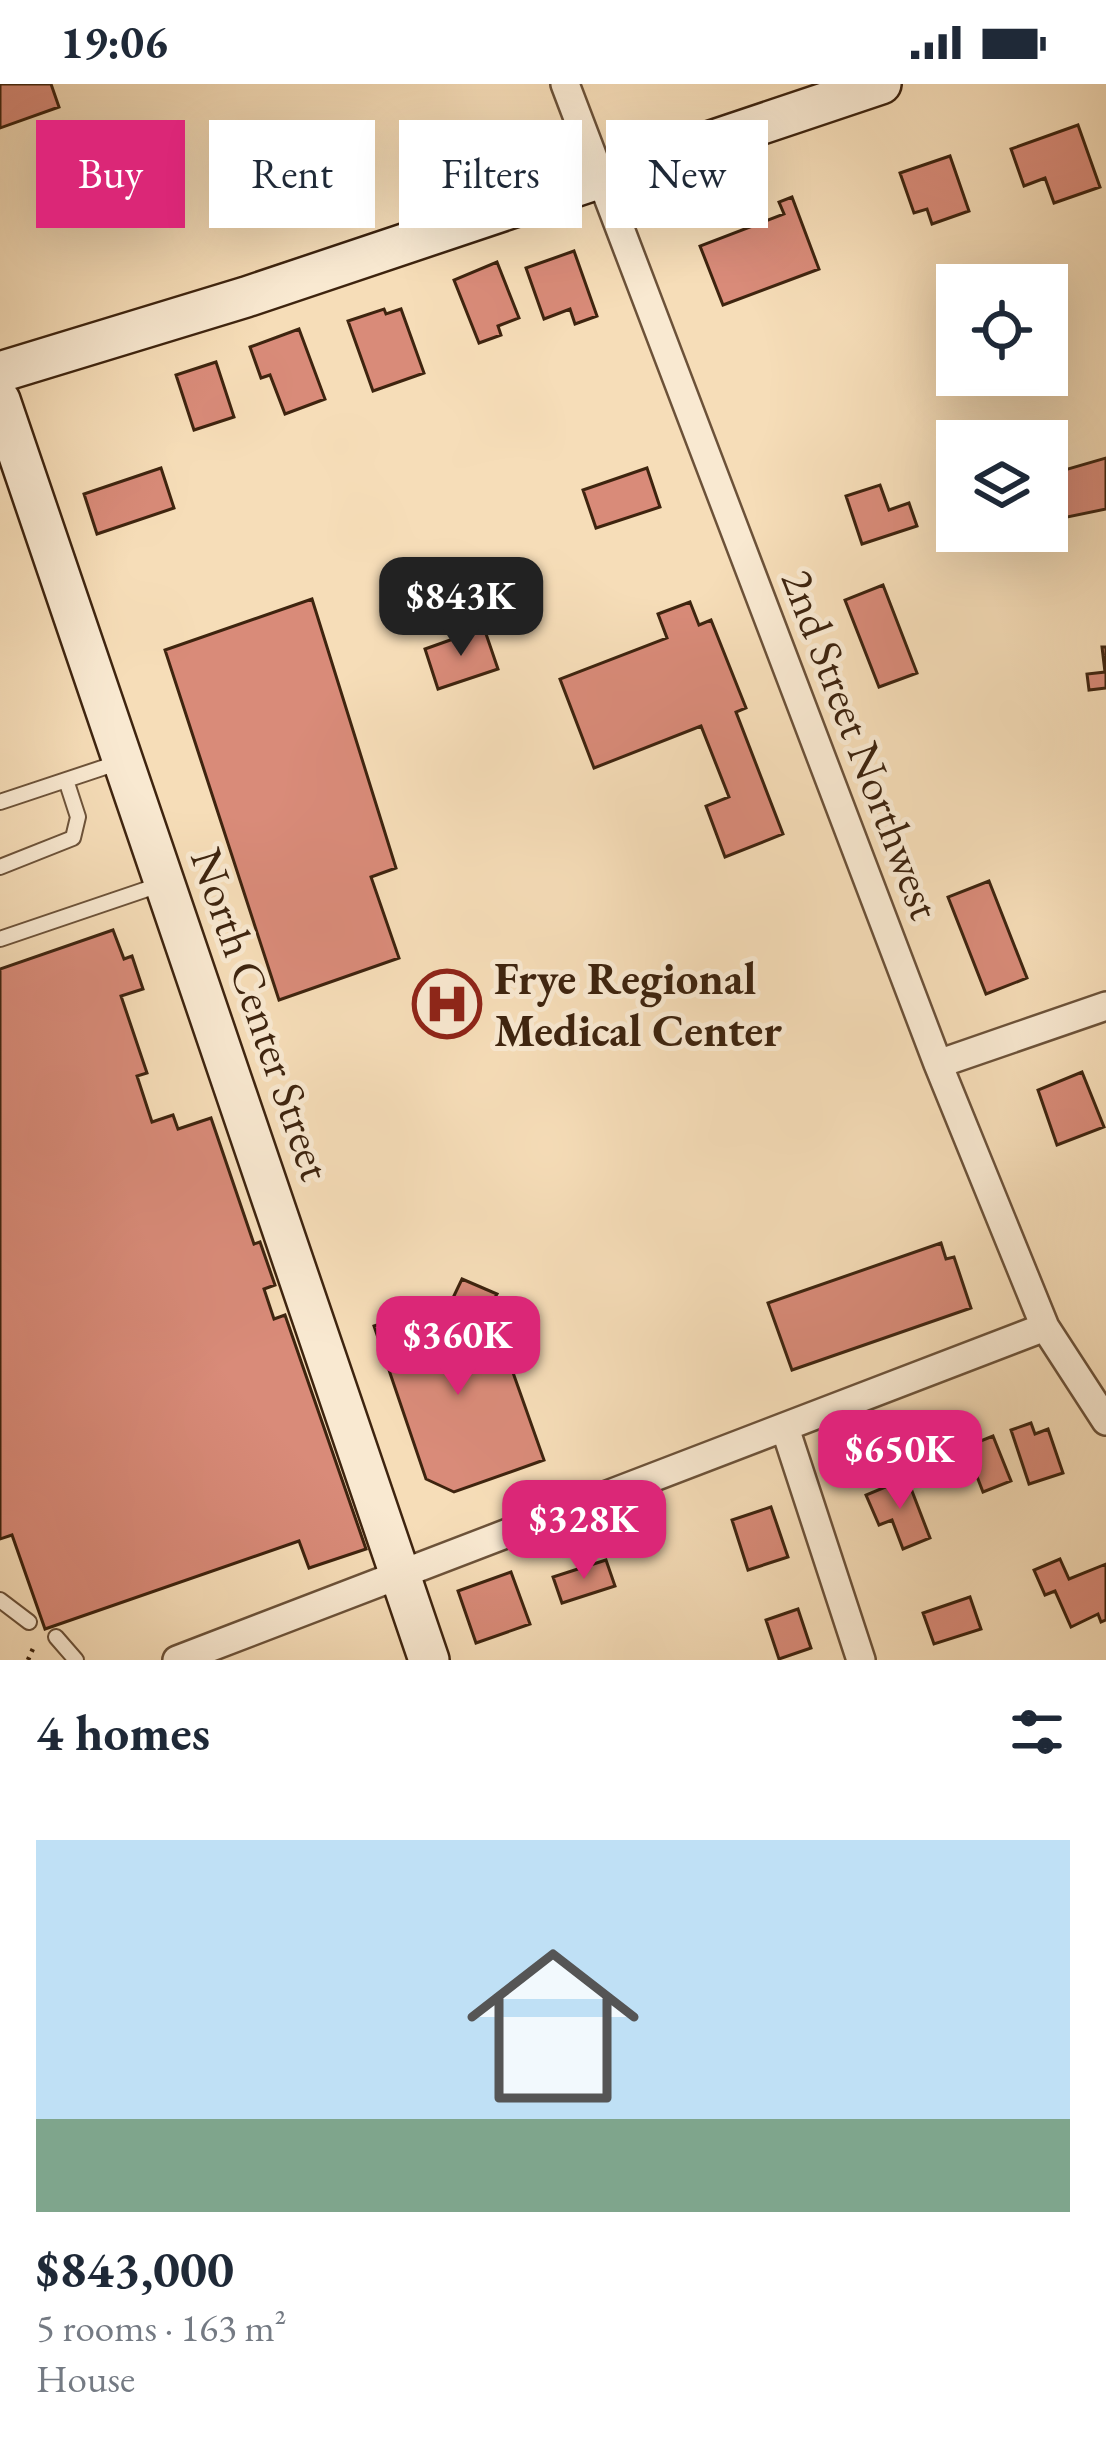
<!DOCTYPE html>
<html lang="en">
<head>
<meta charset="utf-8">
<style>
	body { margin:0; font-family:"EB Garamond",serif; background:#f2f2f3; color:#1f2937; height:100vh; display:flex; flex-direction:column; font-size:45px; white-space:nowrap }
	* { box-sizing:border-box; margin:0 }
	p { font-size:39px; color:#747a83 }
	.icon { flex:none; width:66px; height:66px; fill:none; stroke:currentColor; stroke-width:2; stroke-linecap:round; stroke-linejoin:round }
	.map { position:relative; height:1576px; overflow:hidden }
	.drawer { display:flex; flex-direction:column; background:#fff; flex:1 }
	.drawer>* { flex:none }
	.top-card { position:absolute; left:36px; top:36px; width:1035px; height:108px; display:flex; gap:24px }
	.tools { position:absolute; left:936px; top:180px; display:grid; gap:24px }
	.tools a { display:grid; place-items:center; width:132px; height:132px; border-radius:0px; background:#fff; box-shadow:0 12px 48px #0002; font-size:60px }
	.price { position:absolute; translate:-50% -102px; padding:0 27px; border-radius:24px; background:#db2777; color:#fff; font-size:39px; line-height:78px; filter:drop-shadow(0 3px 6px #0008) }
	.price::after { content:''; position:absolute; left:50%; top:72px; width:36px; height:27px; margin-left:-18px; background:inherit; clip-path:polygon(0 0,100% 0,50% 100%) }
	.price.active { background:#222; color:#fff }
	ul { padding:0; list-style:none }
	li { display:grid; align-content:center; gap:24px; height:636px; padding:0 36px }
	li span { display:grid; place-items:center; height:372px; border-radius:0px; color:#555 }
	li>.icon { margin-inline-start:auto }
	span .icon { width:216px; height:216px; fill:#fffc; stroke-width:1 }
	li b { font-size:51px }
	h2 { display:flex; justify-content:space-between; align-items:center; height:144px; padding:0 36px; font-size:51px }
	.pill { padding:0 42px; border-radius:0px; background:#fff; box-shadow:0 12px 48px #0002; font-size:42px; line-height:108px }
	.pill.active { background:#db2777; color:#fff }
	.status { display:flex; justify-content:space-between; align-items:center; height:84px; padding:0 60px; background:#fff; direction:ltr }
	.status svg { height:33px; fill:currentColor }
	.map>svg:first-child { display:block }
	.building { fill:#d98b79; stroke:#3e240f; stroke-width:3 }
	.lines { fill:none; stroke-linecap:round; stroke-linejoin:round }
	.lane-casing { stroke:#6c5239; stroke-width:18 }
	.street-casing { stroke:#6c5239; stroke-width:32 }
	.secondary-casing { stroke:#3e240f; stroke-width:44 }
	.path { stroke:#3e240f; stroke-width:4.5; stroke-dasharray:3 6; stroke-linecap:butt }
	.lane { stroke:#f9e9d1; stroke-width:14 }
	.street { stroke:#f9e9d1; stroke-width:27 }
	.secondary { stroke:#f9e9d1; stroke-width:39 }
	.labels { text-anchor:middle; stroke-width:10; stroke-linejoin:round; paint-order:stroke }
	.street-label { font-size:45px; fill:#3e240f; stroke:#f9e9d1 }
	.poi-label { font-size:45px; font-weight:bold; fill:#3e240f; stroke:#f9e9d1; text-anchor:start }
</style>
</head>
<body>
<div class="status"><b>19:06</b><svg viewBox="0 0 49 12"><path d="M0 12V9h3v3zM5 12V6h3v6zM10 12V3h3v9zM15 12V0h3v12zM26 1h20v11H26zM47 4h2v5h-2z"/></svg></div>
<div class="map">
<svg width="1106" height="1576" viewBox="0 0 1106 1576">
	<rect width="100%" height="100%" fill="#f6ddb8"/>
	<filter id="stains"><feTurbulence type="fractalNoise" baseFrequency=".00167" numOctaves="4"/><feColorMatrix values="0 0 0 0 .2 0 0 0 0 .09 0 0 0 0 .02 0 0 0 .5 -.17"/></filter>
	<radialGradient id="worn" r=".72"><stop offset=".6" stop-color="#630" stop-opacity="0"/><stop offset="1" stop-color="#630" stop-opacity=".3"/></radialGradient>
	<path class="building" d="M0,0H51L59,23L0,44Z
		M1078,41L1100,103L1054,119L1045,94L1024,102L1011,65Z
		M950,72L969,127L932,140L927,125L914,129L900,89Z
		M792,113L819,185L723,221L700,162L784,130L779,118Z
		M574,167L597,232L575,240L570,225L544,235L526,184Z
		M497,178L519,234L498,242L501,251L479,259L454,196Z
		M384,225L386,230L401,225L424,289L373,307L348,237Z
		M299,245L325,315L285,330L270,291L261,294L250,263Z
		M216,278L234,333L194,346L176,291Z
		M1106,374V425L1048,437L1047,391Z
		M161,384L174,424L97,450L84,410Z
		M647,384L660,423L596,444L583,406Z
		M880,401L889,426L909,419L917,442L862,460L846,412Z
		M883,501L917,589L879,603L845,516Z
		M312,515L396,784L371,793L399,874L279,916L165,566Z
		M690,518L699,541L711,536L746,624L736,628L783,750L725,773L706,722L729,713L701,642L594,684L560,595L667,554L658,530Z
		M484,544L498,585L438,605L425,565Z
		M1102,563H1106V604L1089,606L1087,590L1105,588Z
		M989,797L1027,894L986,910L948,813Z
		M113,846L124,875L132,872L143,905L121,912L147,989L137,992L152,1038L173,1031L178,1045L211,1034L254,1160L260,1158L275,1201L264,1205L274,1235L285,1231L366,1465L309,1484L299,1457L45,1545L12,1451L0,1455V885Z
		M1082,988L1104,1043L1057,1061L1038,1006Z
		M941,1159L946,1175L954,1173L971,1224L792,1286L768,1219Z
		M462,1195L497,1210L484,1232L487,1244L437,1221L452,1216Z
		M437,1221L499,1249L544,1376L454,1408L426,1395L374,1242Z
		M1031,1339L1035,1350L1048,1345L1063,1389L1029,1400L1011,1346Z
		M993,1352L1011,1397L983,1408L976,1390L949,1401L938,1374Z
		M907,1394L930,1454L903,1465L892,1436L879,1441L866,1411Z
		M771,1423L788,1473L748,1486L732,1436Z
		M1060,1475L1069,1495L1106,1480V1536L1101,1538L1098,1530L1071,1543L1055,1507L1045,1511L1034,1486Z
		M606,1476L615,1502L562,1519L553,1493Z
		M511,1488L530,1540L476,1559L458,1507Z
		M970,1513L981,1545L934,1560L923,1529Z
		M798,1525L811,1564L779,1575L766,1536Z"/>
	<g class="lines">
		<defs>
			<path id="lane" d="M0,718L120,678
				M0,783L73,754L78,733L66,696
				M0,855L162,800
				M0,1516L29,1538
				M56,1553L76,1576"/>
			<path id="street" d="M565,0L938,980L1045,1243L1106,1337
				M938,980L1106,922
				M785,1344L861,1576
				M177,1576L1045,1243"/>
			<path id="secondary" d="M0,288L246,213L881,0
				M0,316L429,1576"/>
		</defs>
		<use href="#lane" class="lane-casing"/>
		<use href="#street" class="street-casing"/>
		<use href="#secondary" class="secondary-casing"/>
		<path class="path" d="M28,1576L35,1560"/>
		<use href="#lane" class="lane"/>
		<use href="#street" class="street"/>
		<use href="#secondary" class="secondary"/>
	</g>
	<defs>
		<symbol id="hospital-ring" viewBox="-11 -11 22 22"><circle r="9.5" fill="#f9e9d1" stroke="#8f2418" stroke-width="1.5"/><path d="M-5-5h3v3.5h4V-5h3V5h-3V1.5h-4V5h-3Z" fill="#8f2418"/></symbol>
	</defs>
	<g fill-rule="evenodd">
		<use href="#hospital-ring" x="409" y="882" width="76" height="76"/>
	</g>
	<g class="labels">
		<g class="street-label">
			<text transform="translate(862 660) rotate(69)" y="16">2nd Street Northwest</text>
			<text transform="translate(262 930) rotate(71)" y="16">North Center Street</text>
		</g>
		<g class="poi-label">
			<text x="494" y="910">Frye Regional<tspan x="494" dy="52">Medical Center</tspan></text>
		</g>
	</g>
	<rect width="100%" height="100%" filter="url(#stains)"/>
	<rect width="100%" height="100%" fill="url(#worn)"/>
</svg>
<div class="tools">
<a><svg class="icon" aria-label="locate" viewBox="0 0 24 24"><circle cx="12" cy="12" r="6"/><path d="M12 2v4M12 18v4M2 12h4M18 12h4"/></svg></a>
<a><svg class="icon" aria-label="layers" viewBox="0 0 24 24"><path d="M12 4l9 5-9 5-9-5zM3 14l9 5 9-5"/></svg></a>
</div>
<b class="price active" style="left:461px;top:575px">$843K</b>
<b class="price" style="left:458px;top:1314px">$360K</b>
<b class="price" style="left:900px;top:1428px">$650K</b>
<b class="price" style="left:584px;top:1498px">$328K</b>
<div class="top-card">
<a class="pill active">Buy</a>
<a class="pill">Rent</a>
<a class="pill">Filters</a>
<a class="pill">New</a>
</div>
</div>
<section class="drawer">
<h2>4 homes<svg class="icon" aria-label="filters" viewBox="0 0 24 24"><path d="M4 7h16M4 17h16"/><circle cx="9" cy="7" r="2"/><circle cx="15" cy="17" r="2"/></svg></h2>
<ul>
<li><span style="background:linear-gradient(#bfe0f5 75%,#7fa58c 0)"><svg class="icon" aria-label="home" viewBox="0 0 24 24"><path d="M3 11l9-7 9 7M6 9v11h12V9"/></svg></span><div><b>$843,000</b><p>5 rooms · 163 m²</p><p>House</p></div></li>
</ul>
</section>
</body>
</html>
